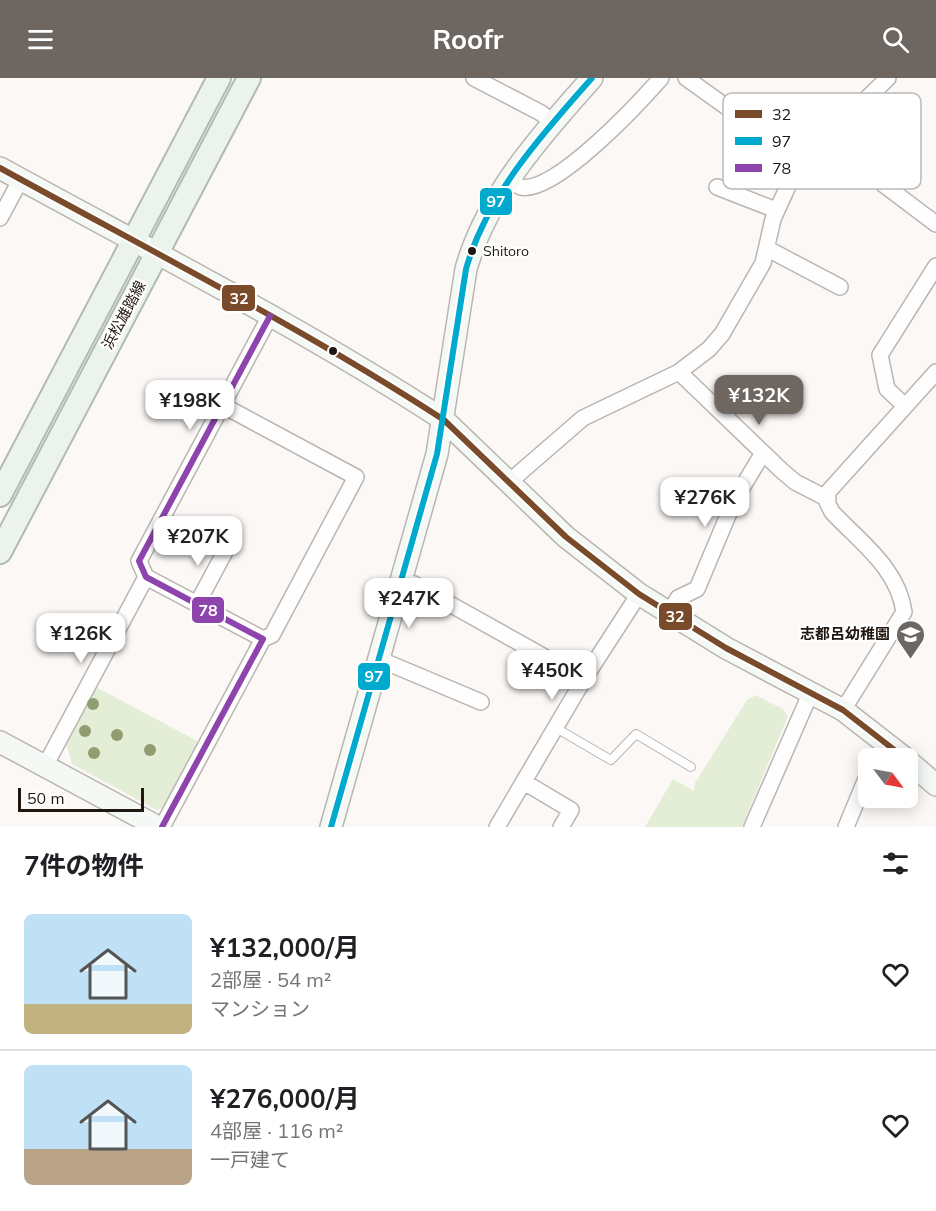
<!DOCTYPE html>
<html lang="ja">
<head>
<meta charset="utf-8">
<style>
	body { margin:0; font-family:Mulish,"Noto Sans JP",sans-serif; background:#f6f6f6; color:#202124; height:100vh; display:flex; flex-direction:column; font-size:22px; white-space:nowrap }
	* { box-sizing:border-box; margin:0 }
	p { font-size:20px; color:#757577 }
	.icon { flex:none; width:33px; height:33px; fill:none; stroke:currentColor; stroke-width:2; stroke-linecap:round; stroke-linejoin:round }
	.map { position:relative; height:749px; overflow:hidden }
	.sheet { display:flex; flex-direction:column; background:#fff; flex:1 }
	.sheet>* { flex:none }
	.needle { width:39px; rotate:122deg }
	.fabs { position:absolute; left:858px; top:670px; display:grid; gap:12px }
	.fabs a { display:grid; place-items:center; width:60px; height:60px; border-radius:9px; background:#fff; box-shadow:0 3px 15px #0003; font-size:30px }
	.scale { position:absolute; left:18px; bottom:15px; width:126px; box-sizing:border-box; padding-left:6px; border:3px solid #201711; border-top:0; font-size:16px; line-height:21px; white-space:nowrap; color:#201711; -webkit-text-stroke:4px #fff; paint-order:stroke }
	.price { position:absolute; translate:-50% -51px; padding:0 14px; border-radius:12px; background:#fff; color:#222; font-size:20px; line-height:39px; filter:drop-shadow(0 2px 3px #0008) }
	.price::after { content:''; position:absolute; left:50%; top:36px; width:18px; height:14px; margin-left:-9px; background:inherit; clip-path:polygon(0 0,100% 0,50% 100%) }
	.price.current { background:#6d6661; color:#fff }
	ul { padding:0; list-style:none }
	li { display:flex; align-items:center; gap:18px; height:150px; padding:0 24px }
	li+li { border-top:2px solid #e0e0e0 }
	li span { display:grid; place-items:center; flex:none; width:168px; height:120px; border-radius:9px; color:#555 }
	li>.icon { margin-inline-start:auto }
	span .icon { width:72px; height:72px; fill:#fffc; stroke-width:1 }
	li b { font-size:26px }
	h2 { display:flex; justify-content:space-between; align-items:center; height:72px; padding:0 24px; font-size:26px }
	header { display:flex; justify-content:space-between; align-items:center; height:78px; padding:0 24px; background:#6d6661; color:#fff; font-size:27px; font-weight:700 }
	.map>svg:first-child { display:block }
	.green { fill:#e4edd6 }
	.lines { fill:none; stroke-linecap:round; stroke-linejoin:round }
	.lane-casing { stroke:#bbb5b1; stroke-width:10 }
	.street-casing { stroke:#bbb5b1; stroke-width:18 }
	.secondary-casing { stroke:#bbb5b1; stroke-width:24 }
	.primary-casing { stroke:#b1bcb1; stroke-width:26 }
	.lane { stroke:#fefefe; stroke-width:8 }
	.street { stroke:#fefefe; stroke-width:15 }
	.secondary { stroke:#f5f9f5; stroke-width:21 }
	.primary { stroke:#ecf3ed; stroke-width:22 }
	.bus-1-casing { stroke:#fff; stroke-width:10 }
	.bus-2-casing { stroke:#fff; stroke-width:10 }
	.bus-3-casing { stroke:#fff; stroke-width:10 }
	.bus-1 { stroke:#7a4b2a; stroke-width:6 }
	.bus-2 { stroke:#00a9ce; stroke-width:6 }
	.bus-3 { stroke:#8e44ad; stroke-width:6 }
	.tree { fill:#909d70 }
	.bus-dot { fill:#201711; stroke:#fff; stroke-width:2 }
	.labels { text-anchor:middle; stroke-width:5; stroke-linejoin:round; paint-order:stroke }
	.bus-label { font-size:14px; fill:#201711; stroke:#fff; text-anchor:start }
	.street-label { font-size:15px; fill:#201711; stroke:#fff }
	.poi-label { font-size:15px; font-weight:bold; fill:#201711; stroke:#fff; text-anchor:end }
	.key { fill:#fff; stroke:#bcb9b8; stroke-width:1.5 }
	.key-label { font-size:16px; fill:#201711 }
	.line-badge { stroke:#fff; stroke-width:2 }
	.badge-label { font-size:16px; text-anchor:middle; font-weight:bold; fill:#fff }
</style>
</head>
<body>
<header><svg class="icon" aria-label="menu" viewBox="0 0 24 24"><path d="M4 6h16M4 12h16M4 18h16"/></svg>Roofr<svg class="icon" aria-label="search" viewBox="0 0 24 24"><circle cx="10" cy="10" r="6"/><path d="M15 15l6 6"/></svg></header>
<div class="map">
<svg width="936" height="749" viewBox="0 0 936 749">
	<rect width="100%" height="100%" fill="#fbf8f6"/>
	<path class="green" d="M96,609L199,664L164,729L157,732L72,686L66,665Z
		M755,617L783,631L788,638L742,749H645L673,701L694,713L695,705L747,622Z"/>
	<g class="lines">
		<defs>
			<path id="lane" d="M556,650L611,682L636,656L691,689"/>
			<path id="street" d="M474,0L541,35L554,45
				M686,0L753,48L807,78
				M510,101C513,103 517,108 521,109C554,117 640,24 661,0
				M883,106L936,146
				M717,109L776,132
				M0,140L21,101
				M768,171L840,209
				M679,294L781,392L795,404L828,421
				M222,327L356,399L272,557L263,561
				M905,328L887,311L880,277L936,188
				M508,405L583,340L679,294L709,271L722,256L763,185L773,141L793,97L807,78L888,0
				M403,503L414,506L584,601
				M197,526L228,468
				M669,535L678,520L697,511L734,423L763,375
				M381,582L481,624
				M843,632L904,534C898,490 860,464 832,434L827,424L828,414L936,294
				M875,681L887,666
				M45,688L146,499
				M524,704L571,732L561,749
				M162,749L263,561L146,499L139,483L270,238
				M497,749L584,601L639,516
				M752,749L811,614
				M846,749L868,696"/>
			<path id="secondary" d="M0,90C149,172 301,249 444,342L566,459L639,516L726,570L843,632L906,681
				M0,664L158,749
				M908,683L936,707
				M331,749L437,376L466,191C487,117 542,56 592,0"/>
			<path id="primary" d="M0,417L219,0
				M0,474L249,0"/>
		</defs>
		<use href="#lane" class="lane-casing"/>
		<use href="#street" class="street-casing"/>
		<use href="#secondary" class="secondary-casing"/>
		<use href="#primary" class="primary-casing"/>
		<use href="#lane" class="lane"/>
		<use href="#street" class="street"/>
		<use href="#secondary" class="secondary"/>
		<use href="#primary" class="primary"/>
		<defs>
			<path id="bus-1" d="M0,90C149,172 301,249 444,342L566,459L639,516L726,570L843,632L906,681"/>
			<path id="bus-2" d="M331,749L437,376L466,191C487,117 542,56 592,0"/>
			<path id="bus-3" d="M162,749L263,561L146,499L139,483L270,238"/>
		</defs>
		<use href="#bus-1" class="bus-1-casing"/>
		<use href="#bus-2" class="bus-2-casing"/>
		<use href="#bus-3" class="bus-3-casing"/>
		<use href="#bus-1" class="bus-1"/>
		<use href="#bus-2" class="bus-2"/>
		<use href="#bus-3" class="bus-3"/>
	</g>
	<g class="tree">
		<circle cx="93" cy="626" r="6"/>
		<circle cx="85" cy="653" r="6"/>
		<circle cx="117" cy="657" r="6"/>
		<circle cx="150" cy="672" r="6"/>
		<circle cx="94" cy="675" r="6"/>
	</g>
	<defs>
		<symbol id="school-pin" viewBox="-11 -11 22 30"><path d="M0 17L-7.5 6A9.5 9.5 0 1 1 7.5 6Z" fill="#6d6661" stroke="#fff"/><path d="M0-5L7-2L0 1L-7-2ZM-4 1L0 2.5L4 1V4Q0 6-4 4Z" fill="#fff"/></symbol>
	</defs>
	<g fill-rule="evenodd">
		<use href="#school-pin" x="894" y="540" width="33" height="45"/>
	</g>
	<g class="bus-dot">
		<circle cx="472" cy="173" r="5"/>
		<circle cx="333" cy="273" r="5"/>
	</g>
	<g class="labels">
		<g class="bus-label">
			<text x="483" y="178">Shitoro</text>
		</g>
		<g class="street-label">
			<text transform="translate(124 237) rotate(-62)" y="5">浜松雄踏線</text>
		</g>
		<g class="poi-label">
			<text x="890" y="561">志都呂幼稚園</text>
		</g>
	</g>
	<rect x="723" y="15" width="198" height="96" rx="9" class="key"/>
	<rect x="735" y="32" width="27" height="8" fill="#7a4b2a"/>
	<rect x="735" y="59" width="27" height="8" fill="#00a9ce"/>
	<rect x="735" y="86" width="27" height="8" fill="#8e44ad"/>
	<g class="key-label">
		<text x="772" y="42">32</text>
		<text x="772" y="69">97</text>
		<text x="772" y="96">78</text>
	</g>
	<g class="line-badge">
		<rect x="479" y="109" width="34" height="29" rx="6" fill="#00a9ce"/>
		<rect x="221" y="206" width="35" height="28" rx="6" fill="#7a4b2a"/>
		<rect x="191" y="518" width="34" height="28" rx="6" fill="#8e44ad"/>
		<rect x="658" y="524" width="35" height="29" rx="6" fill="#7a4b2a"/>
		<rect x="357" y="584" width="34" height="29" rx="6" fill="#00a9ce"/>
	</g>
	<g class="badge-label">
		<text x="496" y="129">97</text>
		<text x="239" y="226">32</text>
		<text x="208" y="538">78</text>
		<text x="675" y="544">32</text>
		<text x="374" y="604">97</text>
	</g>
</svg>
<div class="fabs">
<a><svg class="needle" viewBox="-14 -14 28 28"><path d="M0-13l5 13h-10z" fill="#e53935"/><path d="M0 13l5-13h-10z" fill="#757577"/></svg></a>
</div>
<div class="scale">50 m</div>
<b class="price current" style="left:759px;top:348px">¥132K</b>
<b class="price" style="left:190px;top:353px">¥198K</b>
<b class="price" style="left:705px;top:450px">¥276K</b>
<b class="price" style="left:198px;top:489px">¥207K</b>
<b class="price" style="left:409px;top:551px">¥247K</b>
<b class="price" style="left:81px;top:586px">¥126K</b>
<b class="price" style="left:552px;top:623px">¥450K</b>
</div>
<section class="sheet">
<h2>7件の物件<svg class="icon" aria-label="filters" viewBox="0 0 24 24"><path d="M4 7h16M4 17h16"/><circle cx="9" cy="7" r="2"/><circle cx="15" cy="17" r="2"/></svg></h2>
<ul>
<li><span style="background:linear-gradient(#bfe0f5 75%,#c2b280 0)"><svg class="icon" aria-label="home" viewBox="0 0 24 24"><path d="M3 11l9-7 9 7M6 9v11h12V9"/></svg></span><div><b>¥132,000/月</b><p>2部屋 · 54 m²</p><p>マンション</p></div><svg class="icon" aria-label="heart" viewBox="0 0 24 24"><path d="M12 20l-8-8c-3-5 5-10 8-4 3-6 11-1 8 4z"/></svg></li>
<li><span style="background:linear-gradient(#bfe0f5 70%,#b9a48a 0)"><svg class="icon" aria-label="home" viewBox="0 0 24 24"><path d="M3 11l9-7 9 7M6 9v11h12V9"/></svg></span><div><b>¥276,000/月</b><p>4部屋 · 116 m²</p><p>一戸建て</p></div><svg class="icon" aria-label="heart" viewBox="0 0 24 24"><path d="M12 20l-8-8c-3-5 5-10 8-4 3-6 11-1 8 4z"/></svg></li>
</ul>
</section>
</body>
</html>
